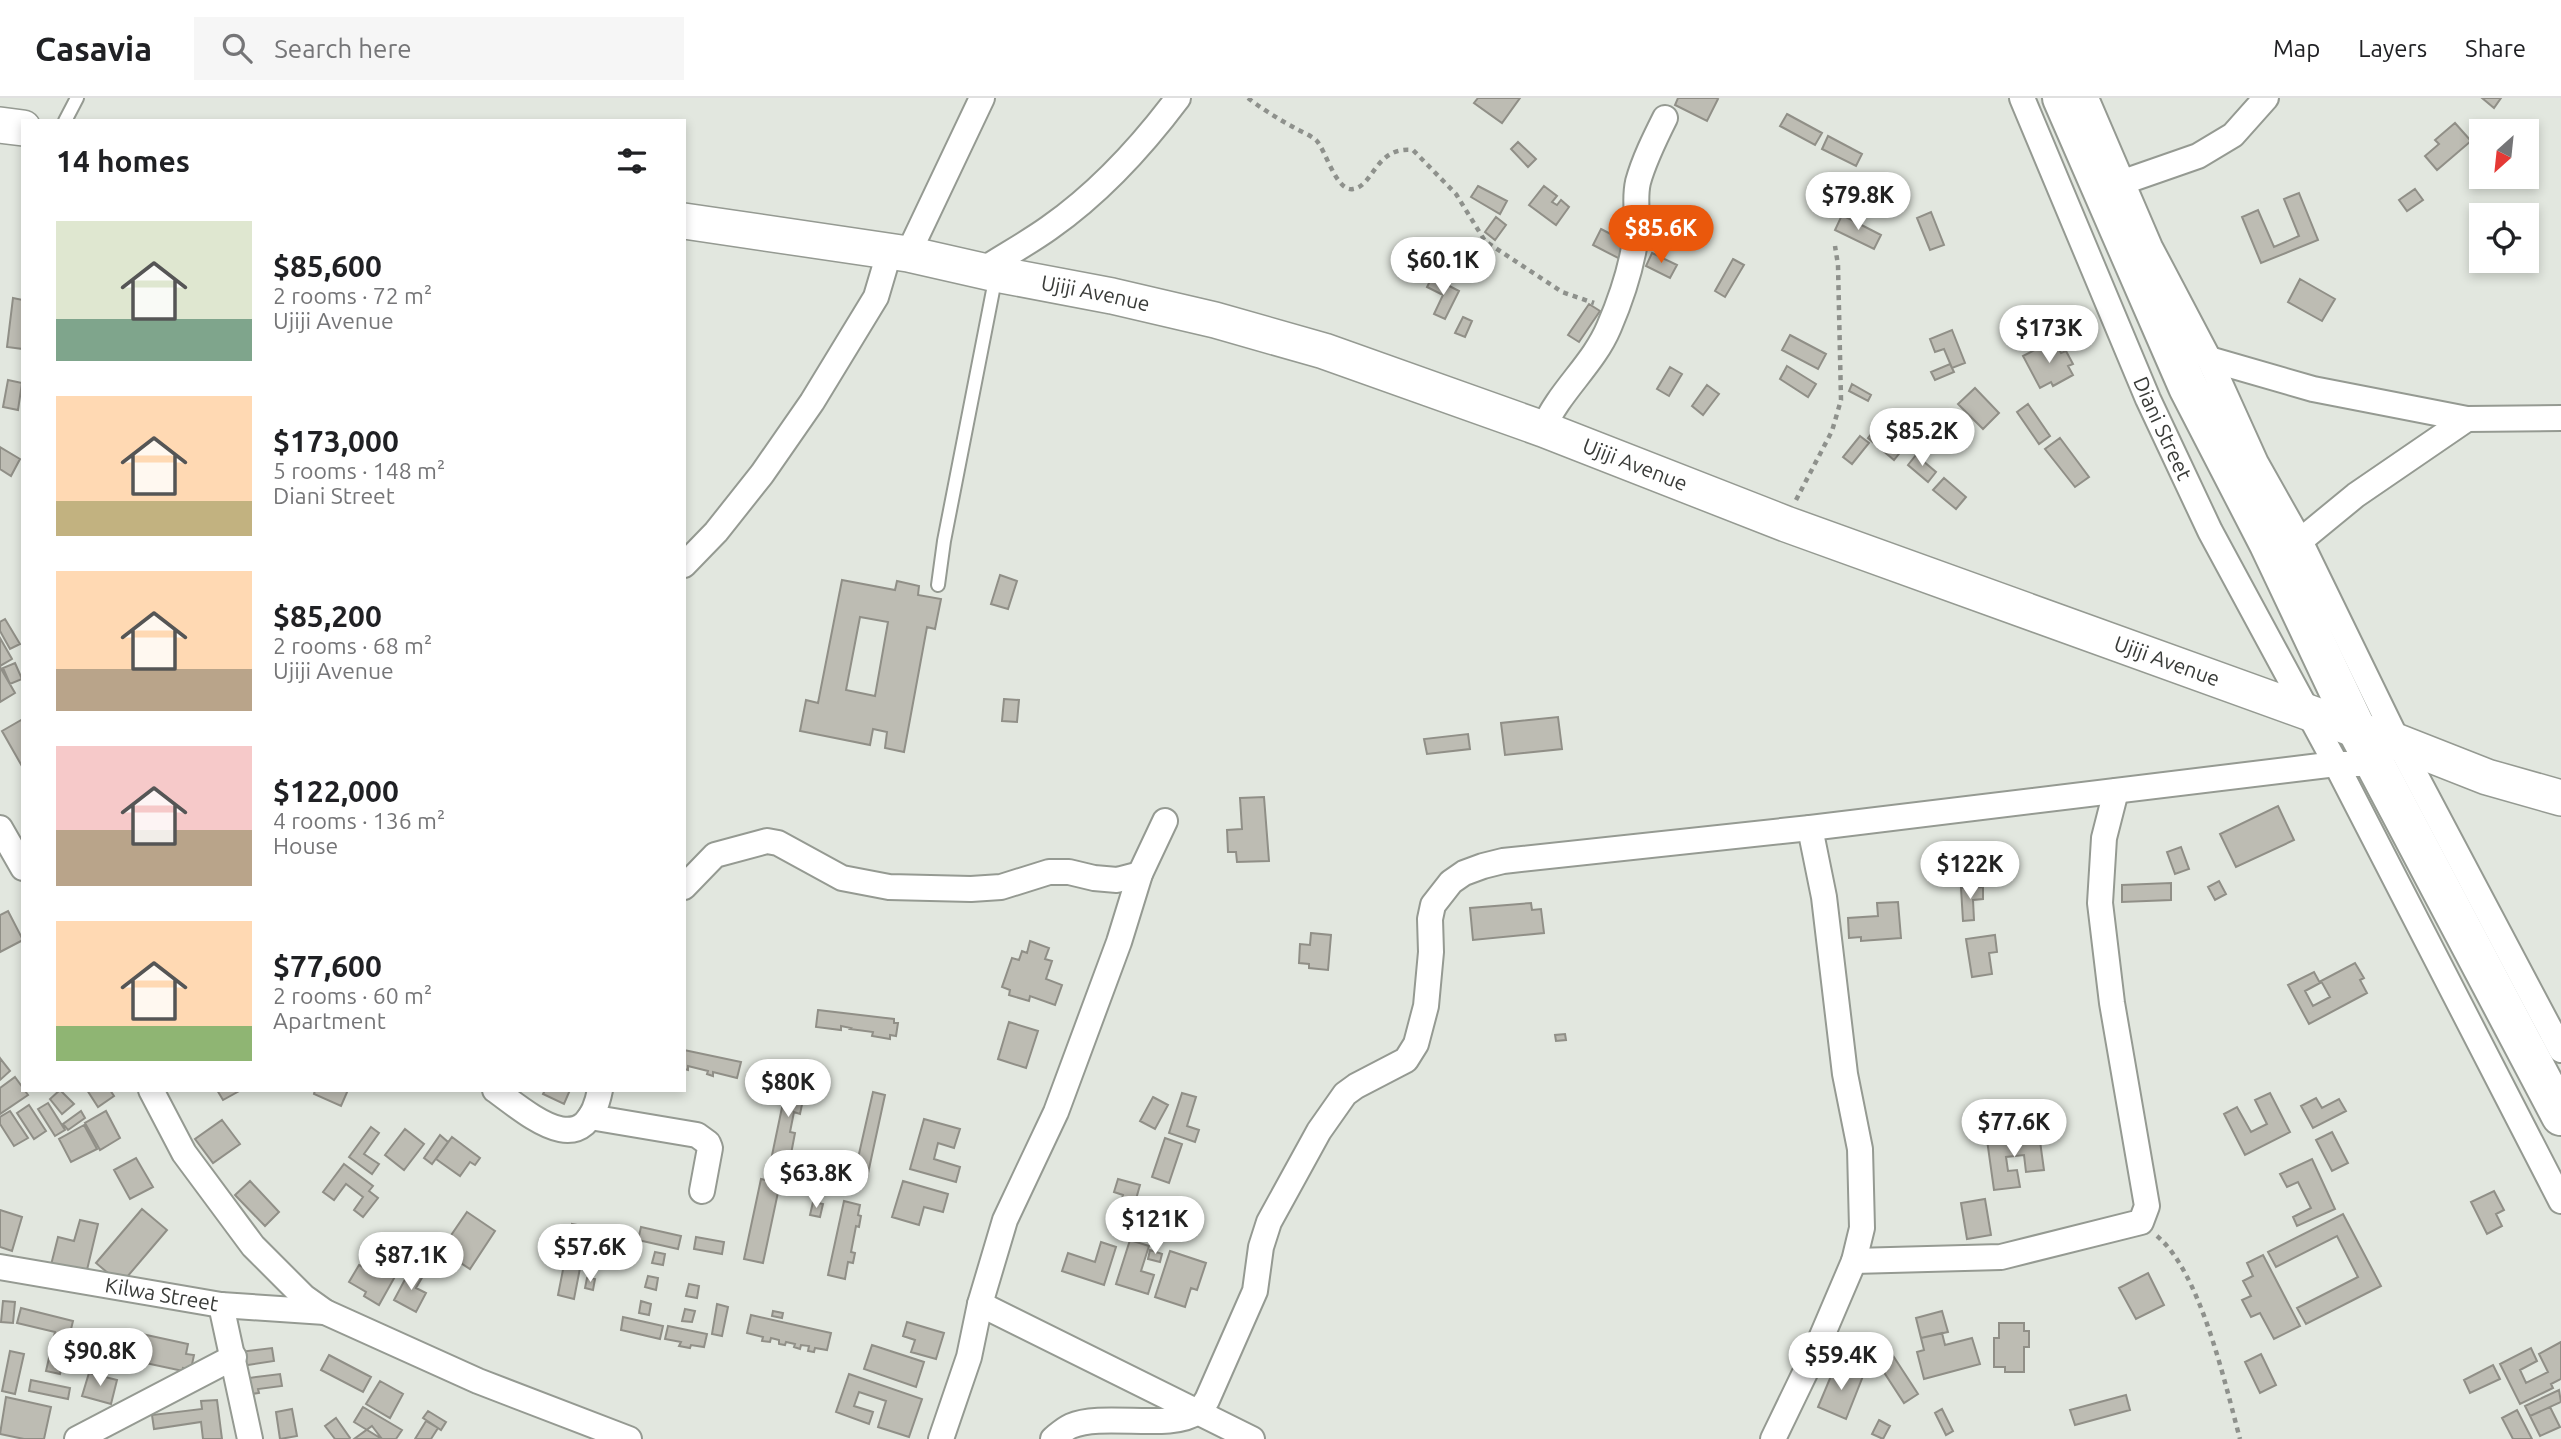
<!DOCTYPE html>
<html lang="en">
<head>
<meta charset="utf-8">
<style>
	body { margin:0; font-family:Ubuntu,sans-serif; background:#f6f6f6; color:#202124; height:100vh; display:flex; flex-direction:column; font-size:26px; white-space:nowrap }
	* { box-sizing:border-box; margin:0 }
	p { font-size:23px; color:#757577 }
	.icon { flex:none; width:38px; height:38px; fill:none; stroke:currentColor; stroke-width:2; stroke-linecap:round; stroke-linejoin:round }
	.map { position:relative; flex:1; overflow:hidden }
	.drawer { position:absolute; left:21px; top:21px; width:665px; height:973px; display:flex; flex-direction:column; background:#fff; border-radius:0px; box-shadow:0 4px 10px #0003 }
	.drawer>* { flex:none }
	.needle { width:46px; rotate:207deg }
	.fabs { position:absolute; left:2469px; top:21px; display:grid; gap:14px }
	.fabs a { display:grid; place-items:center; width:70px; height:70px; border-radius:0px; background:#fff; box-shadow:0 4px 10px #0003; font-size:35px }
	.price { position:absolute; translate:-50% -60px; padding:0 16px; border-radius:24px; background:#fff; color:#222; font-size:23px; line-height:46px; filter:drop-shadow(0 2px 4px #0008) }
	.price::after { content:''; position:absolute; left:50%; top:42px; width:21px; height:16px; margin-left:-10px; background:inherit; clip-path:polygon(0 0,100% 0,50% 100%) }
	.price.current { background:#ea580c; color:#fff }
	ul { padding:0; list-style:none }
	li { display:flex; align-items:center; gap:21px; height:175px; padding:0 35px }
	li span { display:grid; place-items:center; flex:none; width:196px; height:140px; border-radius:0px; color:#555 }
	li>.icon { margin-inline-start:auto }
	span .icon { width:84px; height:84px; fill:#fffc; stroke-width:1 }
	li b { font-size:30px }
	h2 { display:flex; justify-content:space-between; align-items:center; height:84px; padding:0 35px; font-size:30px }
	header { display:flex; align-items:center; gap:42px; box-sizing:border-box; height:98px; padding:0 35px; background:#fff; border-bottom:2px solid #e0e0e0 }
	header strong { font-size:33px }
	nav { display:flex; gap:38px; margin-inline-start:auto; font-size:24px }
	.search { width:490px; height:63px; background:#f6f6f6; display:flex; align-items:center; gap:18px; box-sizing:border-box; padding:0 24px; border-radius:0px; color:#757577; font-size:26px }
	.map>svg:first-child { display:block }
	.building { fill:#bdbcb3; stroke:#908f87; stroke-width:2; fill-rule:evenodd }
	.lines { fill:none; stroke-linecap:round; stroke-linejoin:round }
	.lane-casing { stroke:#959a92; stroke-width:16 }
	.street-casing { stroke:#959a92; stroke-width:28 }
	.secondary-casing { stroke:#959a92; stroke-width:38 }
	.primary-casing { stroke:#959a92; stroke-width:42 }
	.path { stroke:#8e918c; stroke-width:4.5; stroke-dasharray:5 5; stroke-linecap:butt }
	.lane { stroke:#fff; stroke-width:12 }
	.street { stroke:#fff; stroke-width:24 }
	.secondary { stroke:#fff; stroke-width:35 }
	.primary { stroke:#fff; stroke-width:38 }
	.labels { text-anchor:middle; stroke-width:5; stroke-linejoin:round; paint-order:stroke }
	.street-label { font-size:21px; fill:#393b38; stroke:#eff5ec }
</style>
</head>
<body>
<header>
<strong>Casavia</strong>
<div class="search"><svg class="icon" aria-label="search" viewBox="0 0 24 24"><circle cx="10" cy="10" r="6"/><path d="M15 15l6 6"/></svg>Search here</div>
<nav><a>Map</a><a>Layers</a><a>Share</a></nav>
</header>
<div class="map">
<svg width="2561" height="1341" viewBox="0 0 2561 1341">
	<rect width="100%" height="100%" fill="#e2e7df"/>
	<path class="building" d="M1478,0H1520L1502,25L1474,5Z
		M1678,0H1716L1718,1L1707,23L1675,7Z
		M2482,0H2501L2494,10Z
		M1787,16L1822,35L1815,47L1780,28Z
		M2455,25L2471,43L2437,72L2425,58L2439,46L2435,42Z
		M1828,38L1862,56L1856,68L1822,51Z
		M1518,44L1536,61L1528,69L1511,51Z
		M1478,88L1507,103L1500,116L1471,99Z
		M1544,88L1557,98L1552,104L1557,107L1561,102L1569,109L1556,127L1529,107Z
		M2415,91L2423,102L2407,113L2399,102Z
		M2299,95L2318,142L2261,165L2242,119L2258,112L2274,149L2299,138L2284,101Z
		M1931,114L1944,147L1930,152L1917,120Z
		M1842,117L1881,137L1874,151L1835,132Z
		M1496,119L1506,127L1495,142L1485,134Z
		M1601,131L1630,146L1622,162L1593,147Z
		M1652,155L1677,167L1670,180L1646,168Z
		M1733,161L1744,167L1725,199L1715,193Z
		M1432,179L1459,193L1445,221L1434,216L1443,197L1427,189Z
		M2300,181L2335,201L2322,223L2288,204Z
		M13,200L23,202V251L7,249Z
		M1589,206L1600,213L1579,244L1568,237Z
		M1463,219L1472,223L1465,239L1455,235Z
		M1952,232L1965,265L1952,270L1944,251L1935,254L1930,241Z
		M1790,237L1826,256L1818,271L1782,252Z
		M2054,242L2061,255L2066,253L2073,266L2068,268L2073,277L2053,288L2051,284L2040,290L2023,258Z
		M1950,266L1954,274L1935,282L1931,274Z
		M1787,268L1816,286L1808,299L1780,281Z
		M1670,269L1682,276L1669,298L1657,291Z
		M8,282L22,285L18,312L3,309Z
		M1852,286L1871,297L1868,303L1849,293Z
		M1707,287L1719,296L1703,317L1692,308Z
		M1975,290L1999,315L1983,331L1958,306Z
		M2028,306L2050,338L2039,346L2017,314Z
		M1895,312L1926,336L1919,345L1888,321Z
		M1875,331L1902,352L1894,362L1868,340Z
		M1860,338L1869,345L1852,366L1843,359Z
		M2060,340L2089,379L2075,389L2045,351Z
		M0,349L20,361L11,378L0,371Z
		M1916,357L1936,374L1928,384L1908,367Z
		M1944,380L1966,399L1956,411L1933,392Z
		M1000,477L1017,483L1008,511L991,506Z
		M842,482L895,492L897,483L919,488L918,497L941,501L935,531L927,529L904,654L885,650L887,634L873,631L870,647L800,633L806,602L818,605ZM860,519L888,524L875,598L846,592Z
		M5,521L20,546L10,551L0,533V524Z
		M0,540L12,561L0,568Z
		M15,565L22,581L10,586L3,570Z
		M0,569L15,595L0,604Z
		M1004,601L1019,602L1017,624L1002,623Z
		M1558,619L1562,651L1505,657L1501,625Z
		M23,621V670L2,633Z
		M1468,636L1470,651L1427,656L1424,641Z
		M1264,699L1269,763L1237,764L1236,754H1228L1227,732L1242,731L1240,700Z
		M2278,708L2294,742L2236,769L2220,736Z
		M2181,749L2189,771L2175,776L2167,754Z
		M2219,783L2226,796L2215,802L2208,789Z
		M2171,785V802L2122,804V787Z
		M1983,789V801L1973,802L1974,822L1963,823L1961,790Z
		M1898,804L1901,840L1861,843V839L1849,840L1848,820L1878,818L1877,805Z
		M1531,805L1532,812L1541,811L1544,835L1473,842L1470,810Z
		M8,813L23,842L0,854V817Z
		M1311,835L1331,837L1328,872L1309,870V866L1299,865L1300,846L1310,847Z
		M1995,837L1997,854L1989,855L1992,876L1972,879L1966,841Z
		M1030,843L1049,850L1045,861L1052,863L1046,881L1062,887L1055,907L1030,898L1029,903L1009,897L1010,892L1002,889L1012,860L1019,862L1022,853L1027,855Z
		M2355,865L2364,880L2360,882L2367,895L2309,926L2288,887L2314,874L2320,885L2305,893L2313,908L2330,899L2321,883Z
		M818,912L894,921V925H898L896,938L890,937V941L872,938L873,934L850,931L851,930L841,928V932L816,929Z
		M1009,924L1038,933L1026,970L998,961Z
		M1565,936L1566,942L1556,943L1555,937Z
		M684,952L741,964L737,980L713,974V978L707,976L708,973L688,968V972L684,971Z
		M0,960L10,973L0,982Z
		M789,976L802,979L798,996L804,997L800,1016L794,1014L790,1034L795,1035L791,1056L786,1054L784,1065L771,1062Z
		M15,979L28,997L0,1016V990Z
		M60,992L74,1006L62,1016L50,1001Z
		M87,992H110L114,998L98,1009Z
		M217,992H241L223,1002Z
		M315,992H348L341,1008L314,996Z
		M545,992H570L564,1006L543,996Z
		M873,994L885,997L867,1080L854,1078Z
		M1182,995L1196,999L1187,1028L1199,1032L1195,1044L1169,1035Z
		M2270,995L2290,1034L2245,1057L2224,1016L2237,1009L2251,1034L2267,1026L2255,1002Z
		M1153,999L1168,1007L1155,1031L1140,1023Z
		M2316,1000L2322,1010L2339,1001L2346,1013L2313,1030L2301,1008Z
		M48,1005L65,1032L55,1038L38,1011Z
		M29,1007L46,1033L34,1041L17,1015Z
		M10,1013L28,1040L14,1048L0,1026V1019Z
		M81,1013L85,1020L68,1032L63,1026Z
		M106,1013L120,1040L100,1052L85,1025Z
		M924,1021L960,1031L954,1050L938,1045L934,1061L960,1069L956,1084L910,1071Z
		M222,1022L240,1046L213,1065L195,1041Z
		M84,1027L97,1051L71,1064L59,1041Z
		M371,1029L379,1035L364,1056L379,1066L372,1076L349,1059Z
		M405,1031L424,1046L404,1072L385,1057Z
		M2332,1034L2348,1065L2332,1073L2316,1042Z
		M2039,1036L2044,1072L2026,1074L2024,1057L2006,1059L2008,1073L2017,1072L2020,1089L1994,1092L1987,1042Z
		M440,1037L448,1044L432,1066L424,1060Z
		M452,1039L480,1060L475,1067L470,1064L460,1078L436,1061Z
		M1165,1040L1182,1046L1169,1085L1152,1079Z
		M136,1060L153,1089L130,1101L114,1072Z
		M2312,1061L2335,1111L2297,1128L2293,1119L2311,1110L2298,1084L2287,1089L2280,1076Z
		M344,1066L373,1088L369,1093L378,1100L363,1119L354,1112L363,1099L346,1086L334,1102L323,1094Z
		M761,1081L780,1085L763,1165L744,1161Z
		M1118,1081L1140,1087L1131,1119L1118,1115L1123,1097L1114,1094Z
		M250,1083L279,1114L265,1128L235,1097Z
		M903,1083L948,1096L943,1114L924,1109L919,1127L892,1119Z
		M2494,1093L2504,1112L2496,1116L2502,1128L2487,1136L2471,1104Z
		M1985,1101L1991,1137L1967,1141L1961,1105Z
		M844,1103L860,1107L858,1117L861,1118L859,1129L856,1128L851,1154L855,1155L853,1165L848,1164L845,1181L828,1177Z
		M813,1104L823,1106L820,1119L810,1117Z
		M142,1111L167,1132L121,1186L96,1165Z
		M0,1112L22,1119L12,1153L0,1149Z
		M467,1114L495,1133L470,1171L441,1152Z
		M2343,1116L2381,1188L2306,1226L2297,1210L2358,1179L2337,1138L2276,1169L2268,1154Z
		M80,1122L98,1126L86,1176L51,1167L58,1139L74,1143Z
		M572,1126L588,1129L574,1201L558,1197Z
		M641,1129L681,1138L678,1151L638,1142Z
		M696,1139L724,1144L722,1156L694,1151Z
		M1130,1142L1149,1148L1141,1173L1154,1177L1148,1196L1116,1186Z
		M1101,1144L1116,1149L1104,1187L1062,1173L1068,1155L1095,1164Z
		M591,1150L599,1151L597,1162L589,1160Z
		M1150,1152L1162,1156L1160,1164L1148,1161Z
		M1170,1153L1206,1165L1197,1192L1191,1190L1185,1209L1155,1199Z
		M655,1154L665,1156L663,1167L652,1165Z
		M2263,1157L2300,1228L2274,1241L2260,1215L2251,1219L2242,1202L2251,1198L2243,1183L2253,1178L2247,1165Z
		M359,1167L376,1176L382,1167L397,1175L379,1207L364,1198L366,1194L349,1184Z
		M410,1172L423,1178L416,1190L426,1195L416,1214L394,1202Z
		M2148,1175L2164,1207L2136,1221L2119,1190Z
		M648,1178L658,1180L656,1192L645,1189Z
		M587,1180L595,1181L593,1192L585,1190Z
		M689,1186L699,1188L697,1200L686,1198Z
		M3,1203L15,1204L13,1225L1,1224Z
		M641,1203L651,1206L649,1217L639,1215Z
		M717,1206L728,1209L722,1238L712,1236Z
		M21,1210L73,1223L60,1276L46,1273L55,1234L17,1225Z
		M685,1211L695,1213L692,1224L682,1223Z
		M773,1213L783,1215L782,1220L772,1218Z
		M1942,1213L1948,1234L1921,1240L1916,1220Z
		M751,1217L831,1235L827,1252L815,1250L814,1254L808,1253L809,1248L801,1247L800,1251L794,1249L795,1246L786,1244L785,1247L779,1246V1242L771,1240L770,1244L762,1243L763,1239L747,1235Z
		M623,1219L663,1228L660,1241L621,1232Z
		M907,1224L944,1235L936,1261L911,1254L915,1242L903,1238Z
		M1999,1225H2024V1233H2029V1249H2024V1274H2005V1269H1994V1240H1999Z
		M668,1228L707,1236L704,1249L691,1247L690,1250L679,1248L681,1244L665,1241Z
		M1942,1235L1945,1247L1972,1240L1980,1266L1924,1281L1917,1254L1924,1252L1921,1240Z
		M142,1236L188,1246L186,1256L194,1257L191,1271L183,1270V1273L136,1263Z
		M2561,1244V1281L2551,1286L2553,1290L2520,1306L2500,1266L2531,1250L2537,1263L2520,1272L2526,1285L2548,1274L2539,1256Z
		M872,1247L924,1264L916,1289L864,1271Z
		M272,1250L274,1263L241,1268L239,1254Z
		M10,1253L24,1256L15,1296L2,1293Z
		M1890,1253L1918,1296L1904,1305L1876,1262Z
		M2261,1256L2276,1287L2260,1295L2245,1264Z
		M329,1257L371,1279L363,1294L321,1272Z
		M1836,1266L1863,1278L1846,1321L1818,1309Z
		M2493,1267L2500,1281L2470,1295L2464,1282Z
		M89,1275L117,1282L111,1306L82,1298Z
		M280,1276L282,1288L258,1291L259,1295L251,1296L249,1280Z
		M849,1276L922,1301L909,1339L878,1329L886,1303L859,1294L854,1308L873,1314L869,1326L836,1314Z
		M31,1282L70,1290L68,1301L29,1293Z
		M380,1283L403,1296L390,1320L366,1306Z
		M2559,1292L2561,1304L2530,1318L2525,1308Z
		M2126,1297L2130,1312L2075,1327L2070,1312Z
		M6,1299L51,1309L44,1341H24L0,1336Z
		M217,1302L222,1341H203L201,1324L154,1331L152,1317L202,1311L201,1303Z
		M363,1309L402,1332L396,1341H382L354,1324Z
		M2550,1309L2560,1329L2540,1338L2530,1318Z
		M292,1311L297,1338L280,1341L276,1314Z
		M1942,1311L1953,1333L1946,1337L1935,1315Z
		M2517,1312L2532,1341H2513L2502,1320Z
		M428,1313L446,1324L441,1332L423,1320Z
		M336,1320L350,1340L349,1341H335L325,1328Z
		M1879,1322L1890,1328L1883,1341L1872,1336Z
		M426,1323L438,1330L431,1341H415Z
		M372,1328L382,1341H354Z"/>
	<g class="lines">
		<defs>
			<path id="lane" d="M65,23L77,0
				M938,487L944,443L996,177"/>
			<g id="street">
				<path id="s1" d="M2022,0L2148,301L2210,433L2336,666L2561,1103"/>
				<path d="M2086,0L2150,149L2209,261L2256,365L2300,443L2398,644L2561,952"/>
				<path d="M2109,89L2198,58L2233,37L2266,0"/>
				<path d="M908,156L982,0"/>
				<path d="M981,173C1004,158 1028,145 1049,130C1099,95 1142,48 1178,0"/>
				<path d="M2209,261L2313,291L2467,321L2561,320"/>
				<path d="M1543,331C1559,293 1593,267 1609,229C1622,199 1633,164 1637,131C1638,115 1634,102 1638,84C1644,62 1655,40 1665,20"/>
				<path d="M2300,443L2356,397L2467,321"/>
				<path d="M684,467L716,434L762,376L812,304L876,199L889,155"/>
				<path d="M0,730L23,770"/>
				<path d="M684,789L715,757L767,743L778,745L842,780L889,789L971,791L1001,789L1049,774H1069L1094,780L1117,782L1140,776"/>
				<path d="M151,992L184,1055L253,1148L304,1199L325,1214L478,1283L629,1341"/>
				<path d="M495,992C531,1018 585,1067 600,992"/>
				<path d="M590,1019L697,1037L708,1045L710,1050L702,1093"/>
				<path d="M1854,1163L2001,1159L2141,1124L2147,1108L2112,905L2100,805L2104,740L2116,693"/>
				<path id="s2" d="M0,1169L221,1207L325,1214"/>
				<path d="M980,1206L1252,1341"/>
				<path d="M221,1207L250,1341"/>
				<path d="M77,1341L234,1259"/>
				<path d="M941,1341L969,1259L980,1206L1005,1122L1056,1014L1119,844L1140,776L1165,723"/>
				<path d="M1053,1341C1058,1337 1064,1331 1071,1328C1103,1314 1172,1333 1197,1314C1201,1311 1204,1306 1207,1302L1255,1193L1261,1149L1269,1124L1319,1033L1345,996L1356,988L1406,962L1416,946L1426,908L1431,854L1430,821L1433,807L1451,784L1464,775L1483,768L1503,763L1810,730L2336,666H2377"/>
				<path d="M1773,1341L1816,1252L1854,1163L1862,1130L1860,1051L1845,976L1824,799L1810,730"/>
			</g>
			<g id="secondary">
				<path d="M0,27L23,30"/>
				<path id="s3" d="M684,123L908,156L996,176L1112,198L1215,222L1324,253L1543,331L1786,426L2357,632L2398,644L2487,679L2561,700"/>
			</g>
			<path id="primary" d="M2062,0L2188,289L2269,446L2357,632L2561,1018"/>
		</defs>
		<use href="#lane" class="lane-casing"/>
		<use href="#street" class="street-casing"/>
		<use href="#secondary" class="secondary-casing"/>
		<use href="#primary" class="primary-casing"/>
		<path class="path" d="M1248,0C1262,11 1277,20 1293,29C1300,33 1310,37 1316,42C1326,52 1336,94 1353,91C1374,88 1375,48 1413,52L1456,96L1485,143L1562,194L1594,205
			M1796,402L1832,333L1841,302L1838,167L1835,148
			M2157,1138C2201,1175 2225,1286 2240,1341"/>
		<use href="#lane" class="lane"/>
		<use href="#street" class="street"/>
		<use href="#secondary" class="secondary"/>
		<use href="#primary" class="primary"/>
	</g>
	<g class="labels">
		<g class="street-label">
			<text dy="7" stroke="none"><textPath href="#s3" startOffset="418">Ujiji Avenue</textPath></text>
			<text dy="7" stroke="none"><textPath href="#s1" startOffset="359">Diani Street</textPath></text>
			<text dy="7" stroke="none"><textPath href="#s3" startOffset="985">Ujiji Avenue</textPath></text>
			<text dy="7" stroke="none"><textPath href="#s3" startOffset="1552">Ujiji Avenue</textPath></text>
			<text dy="7" stroke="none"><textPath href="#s2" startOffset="164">Kilwa Street</textPath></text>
		</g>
	</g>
</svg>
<div class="fabs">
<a><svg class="needle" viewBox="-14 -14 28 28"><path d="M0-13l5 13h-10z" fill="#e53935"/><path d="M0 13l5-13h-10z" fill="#757577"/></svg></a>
<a><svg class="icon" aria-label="locate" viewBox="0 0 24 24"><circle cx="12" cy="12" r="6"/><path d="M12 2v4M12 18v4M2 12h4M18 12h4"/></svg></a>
</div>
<b class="price" style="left:1858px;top:134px">$79.8K</b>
<b class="price current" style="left:1661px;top:167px">$85.6K</b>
<b class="price" style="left:1443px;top:199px">$60.1K</b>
<b class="price" style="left:2049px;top:267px">$173K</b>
<b class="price" style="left:1922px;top:370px">$85.2K</b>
<b class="price" style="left:1970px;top:803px">$122K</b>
<b class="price" style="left:788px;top:1021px">$80K</b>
<b class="price" style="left:2014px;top:1061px">$77.6K</b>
<b class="price" style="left:816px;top:1112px">$63.8K</b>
<b class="price" style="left:1155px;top:1158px">$121K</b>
<b class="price" style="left:590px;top:1186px">$57.6K</b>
<b class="price" style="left:411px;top:1194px">$87.1K</b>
<b class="price" style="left:100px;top:1290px">$90.8K</b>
<b class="price" style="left:1841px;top:1294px">$59.4K</b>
<section class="drawer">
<h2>14 homes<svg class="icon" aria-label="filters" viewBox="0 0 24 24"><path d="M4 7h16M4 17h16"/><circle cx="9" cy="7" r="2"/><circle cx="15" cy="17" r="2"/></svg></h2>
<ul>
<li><span style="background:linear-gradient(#dfe7d0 70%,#7fa58c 0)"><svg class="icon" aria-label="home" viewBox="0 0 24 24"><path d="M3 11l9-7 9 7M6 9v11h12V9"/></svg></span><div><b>$85,600</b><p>2 rooms · 72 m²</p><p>Ujiji Avenue</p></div></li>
<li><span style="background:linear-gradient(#ffd9b3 75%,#c2b280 0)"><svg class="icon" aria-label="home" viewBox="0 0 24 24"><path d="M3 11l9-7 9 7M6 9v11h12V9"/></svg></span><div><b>$173,000</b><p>5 rooms · 148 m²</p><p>Diani Street</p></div></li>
<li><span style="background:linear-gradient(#ffd9b3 70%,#b9a48a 0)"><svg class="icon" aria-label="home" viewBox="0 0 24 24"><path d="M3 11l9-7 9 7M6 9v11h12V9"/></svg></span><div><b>$85,200</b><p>2 rooms · 68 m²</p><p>Ujiji Avenue</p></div></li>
<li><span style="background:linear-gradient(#f6c9c9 60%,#b9a48a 0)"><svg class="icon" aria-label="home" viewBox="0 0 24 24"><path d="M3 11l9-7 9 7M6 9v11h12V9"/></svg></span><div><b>$122,000</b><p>4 rooms · 136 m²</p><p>House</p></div></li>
<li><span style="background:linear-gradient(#ffd9b3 75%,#8fb573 0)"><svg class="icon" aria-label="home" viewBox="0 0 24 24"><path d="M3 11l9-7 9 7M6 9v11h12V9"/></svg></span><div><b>$77,600</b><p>2 rooms · 60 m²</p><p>Apartment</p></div></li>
</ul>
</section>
</div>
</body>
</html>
